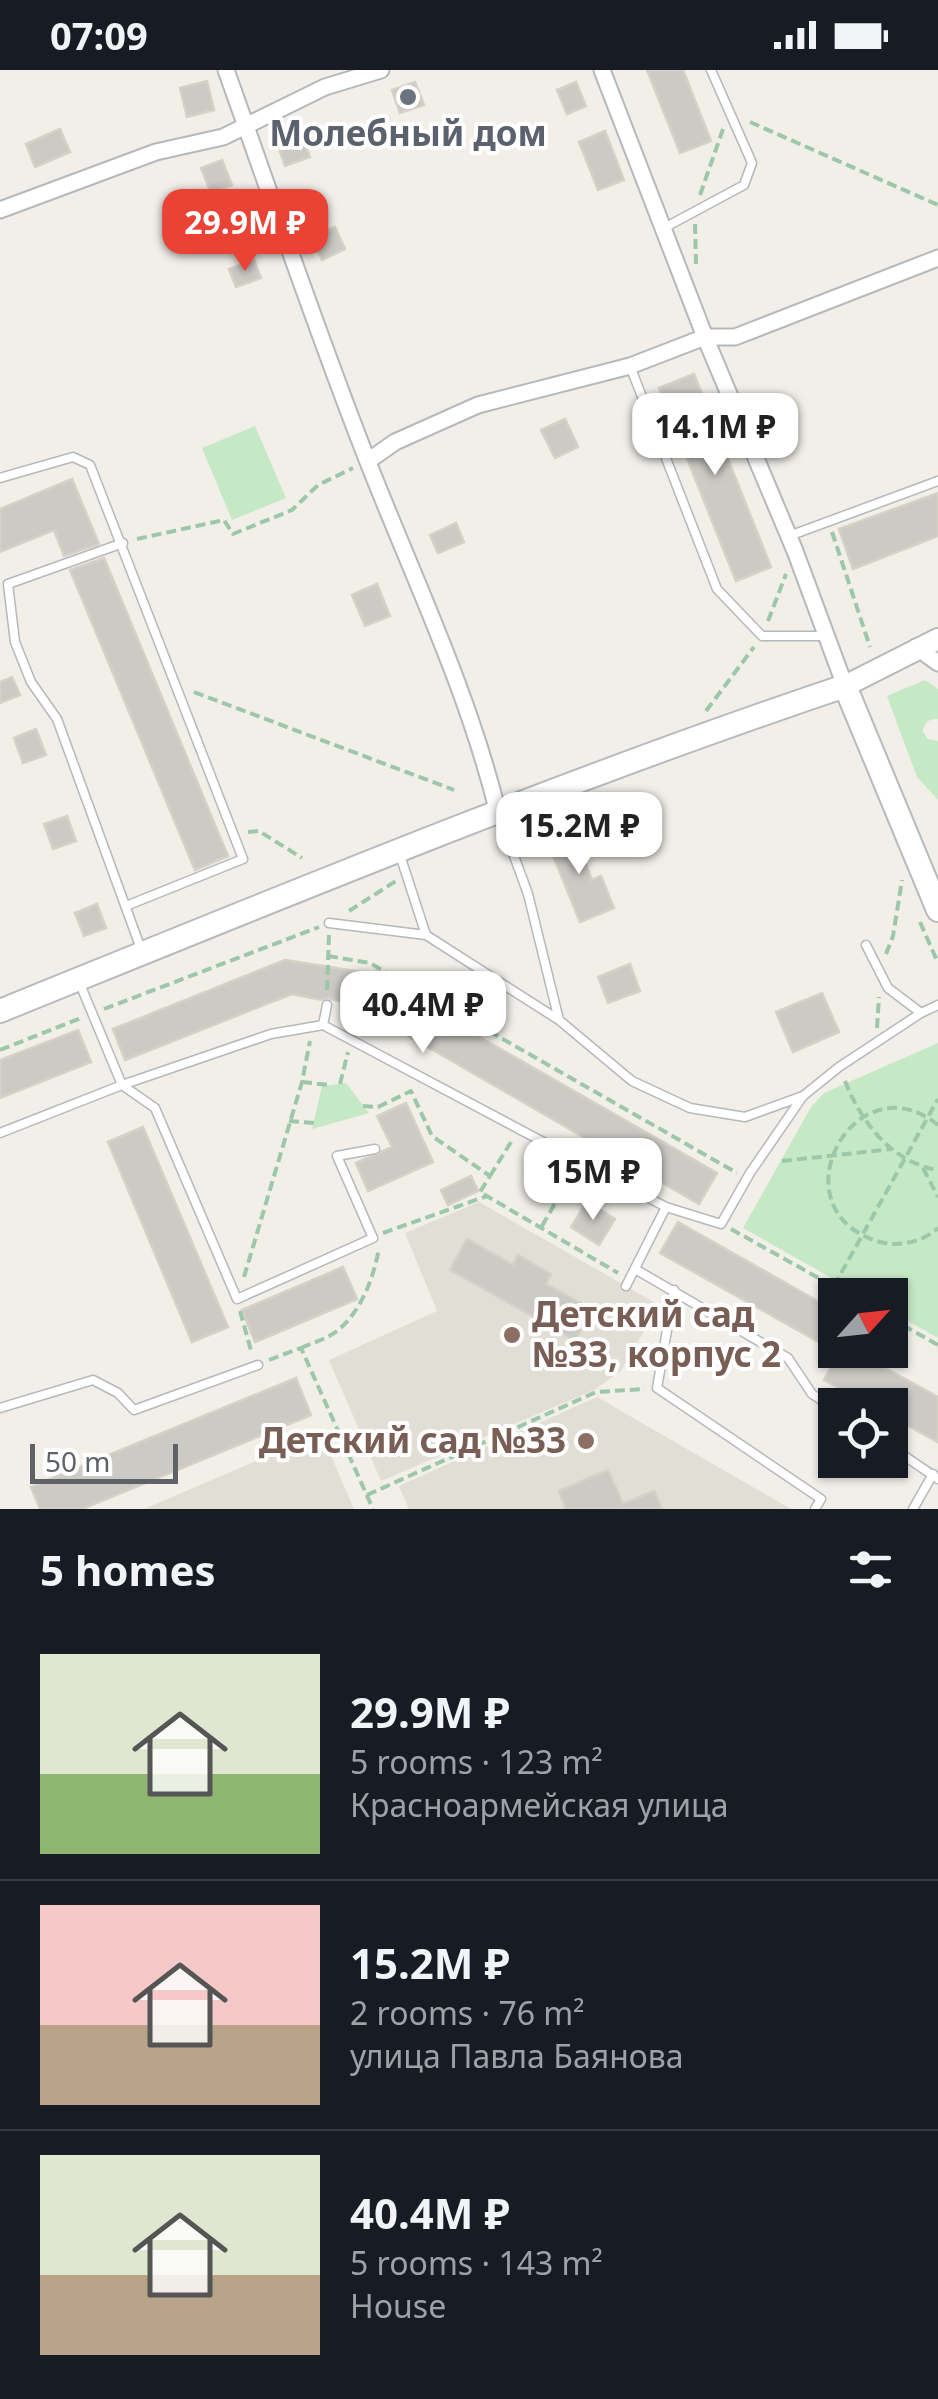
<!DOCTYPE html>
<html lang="en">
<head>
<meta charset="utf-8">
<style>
	body { margin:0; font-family:"Noto Sans",sans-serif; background:#20242c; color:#f1f3f6; height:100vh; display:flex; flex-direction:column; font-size:38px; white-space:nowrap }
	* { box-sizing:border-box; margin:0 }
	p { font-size:32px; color:#9ea1a6 }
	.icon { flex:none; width:55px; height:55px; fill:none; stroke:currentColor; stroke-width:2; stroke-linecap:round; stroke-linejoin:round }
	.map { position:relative; height:1439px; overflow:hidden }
	.side { display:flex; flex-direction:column; background:#171b24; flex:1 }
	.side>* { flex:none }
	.needle { width:65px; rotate:63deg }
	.tools { position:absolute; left:818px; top:1208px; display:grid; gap:20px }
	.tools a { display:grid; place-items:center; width:90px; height:90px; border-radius:0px; background:#171b24; box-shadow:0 2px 8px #0004; font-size:50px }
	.scale { position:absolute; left:30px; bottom:25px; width:148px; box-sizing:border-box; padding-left:10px; border:5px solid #5f6368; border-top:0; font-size:28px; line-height:35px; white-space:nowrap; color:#5f6368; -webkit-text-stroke:8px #fff; paint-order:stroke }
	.price { position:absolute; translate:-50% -85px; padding:0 22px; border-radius:20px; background:#fff; color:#222; font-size:32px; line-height:65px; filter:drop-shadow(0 2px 5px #0008) }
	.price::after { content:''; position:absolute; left:50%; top:60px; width:30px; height:22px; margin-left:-15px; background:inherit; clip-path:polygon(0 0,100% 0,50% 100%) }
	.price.current { background:#ea4335; color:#fff }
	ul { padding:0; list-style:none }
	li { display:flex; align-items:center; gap:30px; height:250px; padding:0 40px }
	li+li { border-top:2px solid #363941 }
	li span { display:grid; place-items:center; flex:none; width:280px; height:200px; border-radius:0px; color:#555 }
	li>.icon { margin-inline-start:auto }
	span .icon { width:120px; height:120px; fill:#fffc; stroke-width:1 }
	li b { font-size:42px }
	h2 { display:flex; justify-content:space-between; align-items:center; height:120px; padding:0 40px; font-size:42px }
	.status { display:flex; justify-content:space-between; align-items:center; height:70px; padding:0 50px; background:#171b24; direction:ltr }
	.status svg { height:28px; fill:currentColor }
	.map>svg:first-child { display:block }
	.education { fill:#e1ded6 }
	.green { fill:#c5e8c5 }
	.building { fill:#cccac5; stroke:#d6d1c6; stroke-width:2.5 }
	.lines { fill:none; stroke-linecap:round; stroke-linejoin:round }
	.service-casing { stroke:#b5b8bc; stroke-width:11 }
	.minor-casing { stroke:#b5b8bc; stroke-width:19 }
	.tertiary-casing { stroke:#b5b8bc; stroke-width:24 }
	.secondary-casing { stroke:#b6babf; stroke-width:26 }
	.path { stroke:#9cc7a9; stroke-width:4; stroke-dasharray:10 5; stroke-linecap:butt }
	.service { stroke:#fff; stroke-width:8 }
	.minor { stroke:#fff; stroke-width:15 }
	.tertiary { stroke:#fff; stroke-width:20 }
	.secondary { stroke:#fff; stroke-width:22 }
	.worship-dot { fill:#6b7280; stroke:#fff; stroke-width:4 }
	.education-dot { fill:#8d6e63; stroke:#fff; stroke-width:4 }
	.labels { text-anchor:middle; stroke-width:8; stroke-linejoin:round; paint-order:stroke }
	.worship-label { font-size:35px; font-weight:bold; fill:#5b616d; stroke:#fff }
	.education-label { font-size:35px; font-weight:bold; fill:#785e54; stroke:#fff; text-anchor:start }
</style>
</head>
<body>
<div class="status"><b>07:09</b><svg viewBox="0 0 49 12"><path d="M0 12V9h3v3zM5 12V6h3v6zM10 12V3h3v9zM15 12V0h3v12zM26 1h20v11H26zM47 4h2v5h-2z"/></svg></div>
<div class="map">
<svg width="938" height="1439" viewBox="0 0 938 1439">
	<rect width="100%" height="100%" fill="#f1efe8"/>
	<path class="education" d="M479,1132L659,1235L621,1301L594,1320L381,1411L329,1290L437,1241L405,1163Z
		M597,1327L791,1439H409L399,1416Z
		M321,1363L354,1439H144Z"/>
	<path class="green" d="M255,356L286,428L232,450L202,378Z
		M925,610L938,619V649C928,649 924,652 923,662L928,669L938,671V730L917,707L887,626Z
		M938,973V1268L890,1241V1225H862L743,1158L811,1037L824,1023Z
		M346,1013L369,1043L312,1059L322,1016Z"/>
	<path class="building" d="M647,0H683L711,71L680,83Z
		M207,11L214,40L187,47L180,18Z
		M415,12L424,35L400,43L392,20Z
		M576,12L586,36L567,44L557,20Z
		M60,59L70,82L35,97L26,74Z
		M605,61L624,110L598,120L579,72Z
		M302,64L310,87L285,96L277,73Z
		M222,90L232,115L211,123L201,98Z
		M335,157L345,179L322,190L312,168Z
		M254,190L261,208L236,217L229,199Z
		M694,304L771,497L736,511L659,318Z
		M565,349L578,377L555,388L541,360Z
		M72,409L99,474L64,486L54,460L0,482V439Z
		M938,423V466L853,499L839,459Z
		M456,453L464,472L438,483L430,465Z
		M104,488L228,786L195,800L70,500Z
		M377,514L390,546L365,556L352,525Z
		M12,607L20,625L0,633V612Z
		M36,659L46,685L23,693L14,668Z
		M67,746L76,771L53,779L44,754Z
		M571,758L592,810L601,806L614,838L580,852L546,768Z
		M97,834L106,858L84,866L75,843Z
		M285,890L368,903L717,1103L699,1134L357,936L328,928L322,930L292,924L125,990L113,959Z
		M630,894L640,921L608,933L598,907Z
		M822,923L839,962L793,982L776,942Z
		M78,960L91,992L0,1028V990Z
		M406,1033L433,1092L368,1121L356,1093L392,1077L377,1046Z
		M143,1057L228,1257L192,1272L108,1072Z
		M471,1106L478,1121L448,1135L441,1120Z
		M587,1131L615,1149L599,1175L571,1157Z
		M678,1152L835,1241V1281L660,1183Z
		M467,1169L513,1195L518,1185L551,1204L546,1214L593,1240L575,1270L450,1200Z
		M343,1197L357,1229L255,1272L242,1240Z
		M840,1280H852L938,1327V1372L890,1346V1335H871L824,1310Z
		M296,1308L311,1345L82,1439H40L31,1417Z
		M608,1400L623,1434L654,1421L662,1439H566L559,1421Z"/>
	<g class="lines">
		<defs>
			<path id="service" d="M664,158L744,115L752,93L711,0
				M630,296L717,519L762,566H826
				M0,408L73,387L90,395L243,789L126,836
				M789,466L938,411
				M123,473L8,514L15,572L31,612L57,649L141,879
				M499,745L528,824L559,950L632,1011L690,1038L745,1047L803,1026
				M399,782L426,865L559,950
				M329,853L426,865
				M866,875L888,918L921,943L938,935
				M80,914L122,1015L155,1038L237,1229L373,1168L337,1086L375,1079
				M323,955L327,935
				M0,1063L122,1015L271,964L323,955L666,1137L626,1216
				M666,1137L721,1154L750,1103L803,1026L839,997L921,943
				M635,1199L788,1288L812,1324L835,1339
				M674,1220L657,1318L821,1429L815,1439
				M0,1338L93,1310L118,1323L134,1340L258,1295
				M890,1376L938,1409
				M913,1439L933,1404"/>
			<path id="minor" d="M226,0C272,129 316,259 366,387C412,505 468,620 498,743
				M602,0L705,267L795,481L845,616
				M0,140L156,82L223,67L325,17L381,0
				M368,391L395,372L478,335L630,296L705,267H735L938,188
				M916,577L938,593"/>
			<path id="tertiary" d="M845,616L938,569"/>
			<path id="secondary" d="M0,941C279,828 559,712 845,616L938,840"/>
		</defs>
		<use href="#service" class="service-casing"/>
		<use href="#minor" class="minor-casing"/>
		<use href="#tertiary" class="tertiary-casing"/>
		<use href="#secondary" class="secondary-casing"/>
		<path class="path" d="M750,52L938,135
			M700,125L723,59
			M695,154L696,194
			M832,462L870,577
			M137,469L224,450L233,464L292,440L318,415L353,398
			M768,551L786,504
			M194,622L454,720
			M706,641L754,577
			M248,762L259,761L302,788
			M349,841L396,811
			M920,852L938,893
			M886,884L893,866L902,810
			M328,886L370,893L737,1103
			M327,920L329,865
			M104,939L319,857
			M877,958L879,927
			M0,980L81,948
			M845,1011C861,1052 892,1093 938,1100
			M302,1012L329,1015
			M340,1014L348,982
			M363,1036L378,1037L411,1021L432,1066L490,1106L480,1122L618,1203
			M289,1051L314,1053
			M938,1055C854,987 772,1141 880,1172C899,1177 923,1172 938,1158
			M782,1091L892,1079
			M923,1098L938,1127
			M490,1106L511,1072
			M542,1156L572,1104
			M731,1159L849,1225
			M383,1163L487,1126
			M244,1207L302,1012L310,971
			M834,1216L938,1029
			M240,1241L252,1284
			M890,1248L938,1275
			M301,1278C312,1273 327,1269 337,1261C361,1242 374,1207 379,1178
			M269,1290L301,1278L373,1439
			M367,1425L596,1322L645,1319"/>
		<use href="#service" class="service"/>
		<use href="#minor" class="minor"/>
		<use href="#tertiary" class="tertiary"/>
		<use href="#secondary" class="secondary"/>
	</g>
	<circle class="worship-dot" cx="408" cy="27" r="10"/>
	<g class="education-dot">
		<circle cx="512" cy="1265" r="10"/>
		<circle cx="586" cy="1371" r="10"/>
	</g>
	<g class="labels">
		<g class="worship-label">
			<text x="408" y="76">Молебный дом</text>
		</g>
		<g class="education-label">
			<text x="532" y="1257">Детский сад<tspan x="532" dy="40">№33, корпус 2</tspan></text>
			<text x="566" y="1383" text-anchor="end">Детский сад №33</text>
		</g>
	</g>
</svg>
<div class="tools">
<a><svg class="needle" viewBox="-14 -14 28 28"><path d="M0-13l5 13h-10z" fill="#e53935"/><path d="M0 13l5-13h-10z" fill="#9ea1a6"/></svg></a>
<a><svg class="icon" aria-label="locate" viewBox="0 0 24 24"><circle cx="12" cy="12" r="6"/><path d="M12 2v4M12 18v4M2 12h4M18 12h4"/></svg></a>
</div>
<div class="scale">50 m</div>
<b class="price current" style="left:245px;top:204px">29.9M ₽</b>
<b class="price" style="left:715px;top:408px">14.1M ₽</b>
<b class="price" style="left:579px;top:807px">15.2M ₽</b>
<b class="price" style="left:423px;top:986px">40.4M ₽</b>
<b class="price" style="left:593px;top:1153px">15M ₽</b>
</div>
<section class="side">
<h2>5 homes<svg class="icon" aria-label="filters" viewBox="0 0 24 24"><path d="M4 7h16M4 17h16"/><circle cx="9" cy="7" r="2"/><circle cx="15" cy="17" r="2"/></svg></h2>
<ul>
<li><span style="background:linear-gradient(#dfe7d0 60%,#8fb573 0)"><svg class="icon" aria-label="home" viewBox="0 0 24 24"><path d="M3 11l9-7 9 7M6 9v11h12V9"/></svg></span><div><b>29.9M ₽</b><p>5 rooms · 123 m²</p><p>Красноармейская улица</p></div></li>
<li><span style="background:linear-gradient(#f6c9c9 60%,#b9a48a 0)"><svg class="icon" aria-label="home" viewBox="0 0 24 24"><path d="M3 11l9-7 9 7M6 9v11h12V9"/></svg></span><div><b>15.2M ₽</b><p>2 rooms · 76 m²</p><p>улица Павла Баянова</p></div></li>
<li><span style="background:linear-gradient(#dfe7d0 60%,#b9a48a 0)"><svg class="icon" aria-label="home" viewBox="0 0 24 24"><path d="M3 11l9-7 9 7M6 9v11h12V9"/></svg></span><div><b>40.4M ₽</b><p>5 rooms · 143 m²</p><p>House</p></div></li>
</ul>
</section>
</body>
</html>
